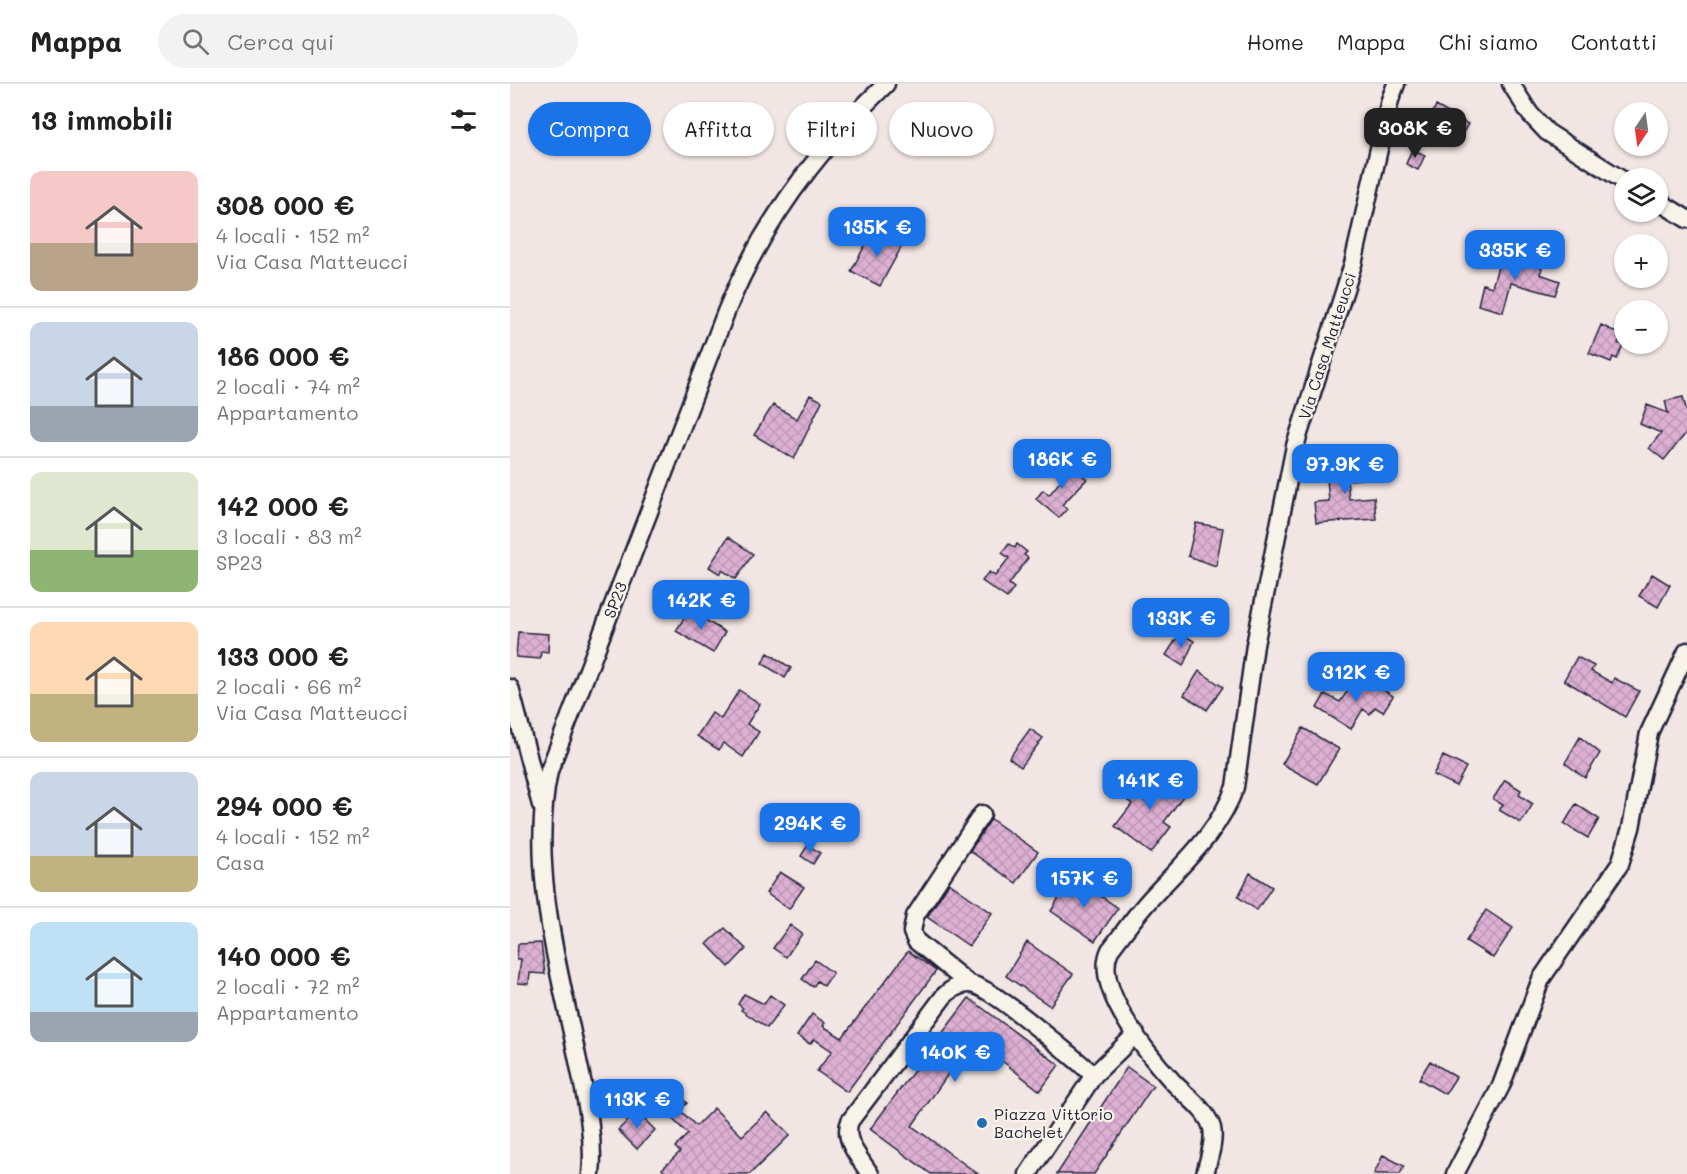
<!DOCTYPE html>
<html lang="it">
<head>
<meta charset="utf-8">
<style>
	body { margin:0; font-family:Mali,sans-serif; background:#f2f2f2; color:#222; height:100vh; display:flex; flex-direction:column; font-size:22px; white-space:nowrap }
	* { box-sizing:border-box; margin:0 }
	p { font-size:20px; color:#767676 }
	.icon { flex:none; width:33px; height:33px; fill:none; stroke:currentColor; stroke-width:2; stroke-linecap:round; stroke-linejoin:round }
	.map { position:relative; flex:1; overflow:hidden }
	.sheet { display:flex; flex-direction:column; background:#fff; width:510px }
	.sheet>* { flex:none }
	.hud { position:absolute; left:18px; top:18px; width:570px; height:54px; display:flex; gap:12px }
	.needle { width:39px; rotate:193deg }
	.buttons { position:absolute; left:1104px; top:18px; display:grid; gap:12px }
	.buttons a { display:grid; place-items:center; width:54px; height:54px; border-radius:50%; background:#fff; box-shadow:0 2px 4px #0004; font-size:30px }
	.price { position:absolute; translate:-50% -51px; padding:0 14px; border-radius:12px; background:#1a73e8; color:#fff; font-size:20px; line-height:39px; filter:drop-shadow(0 2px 3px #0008) }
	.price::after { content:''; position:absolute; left:50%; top:36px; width:18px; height:14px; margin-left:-9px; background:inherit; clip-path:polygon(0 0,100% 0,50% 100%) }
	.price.selected { background:#222; color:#fff }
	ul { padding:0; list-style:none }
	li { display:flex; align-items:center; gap:18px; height:150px; padding:0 30px }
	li+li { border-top:2px solid #e0e0e0 }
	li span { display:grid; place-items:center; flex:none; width:168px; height:120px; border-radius:12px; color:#555 }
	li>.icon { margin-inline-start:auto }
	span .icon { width:72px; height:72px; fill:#fffc; stroke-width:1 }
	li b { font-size:26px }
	h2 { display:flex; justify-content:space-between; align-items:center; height:72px; padding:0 30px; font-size:26px }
	.pill { padding:0 21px; border-radius:27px; background:#fff; box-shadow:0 2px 4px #0004; font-size:21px; line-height:54px }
	.pill.selected { background:#1a73e8; color:#fff }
	header { display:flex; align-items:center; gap:36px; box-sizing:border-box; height:84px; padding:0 30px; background:#fff; border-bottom:2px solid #e0e0e0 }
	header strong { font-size:28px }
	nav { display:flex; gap:33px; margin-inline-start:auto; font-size:21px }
	.search { width:420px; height:54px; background:#f2f2f2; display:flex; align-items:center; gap:15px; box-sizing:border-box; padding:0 21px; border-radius:33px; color:#767676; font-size:22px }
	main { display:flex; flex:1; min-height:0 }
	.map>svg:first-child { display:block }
	.building { fill:url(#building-cross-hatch); stroke:#22223b; stroke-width:1.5 }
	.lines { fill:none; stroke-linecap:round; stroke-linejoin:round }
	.minor-casing { stroke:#22223b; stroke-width:21 }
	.minor { stroke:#f7f3e8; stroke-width:16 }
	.poi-dot { fill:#1f6fb2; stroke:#f7f3e8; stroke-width:2 }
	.labels { text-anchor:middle; stroke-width:4.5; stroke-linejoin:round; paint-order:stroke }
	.street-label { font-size:16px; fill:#22223b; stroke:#f7f3e8 }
	.poi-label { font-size:16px; fill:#22223b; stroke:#f7f3e8; text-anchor:start }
</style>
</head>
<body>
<header>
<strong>Mappa</strong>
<div class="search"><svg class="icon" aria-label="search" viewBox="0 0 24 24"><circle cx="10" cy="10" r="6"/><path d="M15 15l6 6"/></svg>Cerca qui</div>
<nav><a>Home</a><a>Mappa</a><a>Chi siamo</a><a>Contatti</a></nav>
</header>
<main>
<section class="sheet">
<h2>13 immobili<svg class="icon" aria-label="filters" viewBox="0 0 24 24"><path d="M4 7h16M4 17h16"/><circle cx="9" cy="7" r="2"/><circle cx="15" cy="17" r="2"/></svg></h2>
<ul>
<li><span style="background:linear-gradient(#f6c9c9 60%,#b9a48a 0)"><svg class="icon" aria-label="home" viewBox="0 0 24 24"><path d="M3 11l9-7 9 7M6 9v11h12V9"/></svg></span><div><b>308 000 €</b><p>4 locali · 152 m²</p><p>Via Casa Matteucci</p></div></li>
<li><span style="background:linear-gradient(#c9d6e8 70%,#9aa5b1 0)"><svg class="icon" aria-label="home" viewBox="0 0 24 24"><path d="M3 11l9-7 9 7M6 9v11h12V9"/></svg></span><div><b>186 000 €</b><p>2 locali · 74 m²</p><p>Appartamento</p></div></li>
<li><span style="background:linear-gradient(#dfe7d0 65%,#8fb573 0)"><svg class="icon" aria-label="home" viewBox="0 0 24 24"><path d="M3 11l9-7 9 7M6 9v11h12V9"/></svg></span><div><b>142 000 €</b><p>3 locali · 83 m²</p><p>SP23</p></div></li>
<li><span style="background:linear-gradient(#ffd9b3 60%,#c2b280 0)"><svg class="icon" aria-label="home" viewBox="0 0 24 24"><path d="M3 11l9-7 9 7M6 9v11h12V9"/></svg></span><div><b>133 000 €</b><p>2 locali · 66 m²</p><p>Via Casa Matteucci</p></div></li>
<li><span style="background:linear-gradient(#c9d6e8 70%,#c2b280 0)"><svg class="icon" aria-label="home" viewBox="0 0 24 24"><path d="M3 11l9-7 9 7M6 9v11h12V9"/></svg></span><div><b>294 000 €</b><p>4 locali · 152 m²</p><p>Casa</p></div></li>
<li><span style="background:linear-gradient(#bfe0f5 75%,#9aa5b1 0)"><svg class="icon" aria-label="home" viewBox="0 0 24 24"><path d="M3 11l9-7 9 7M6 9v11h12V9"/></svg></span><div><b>140 000 €</b><p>2 locali · 72 m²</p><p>Appartamento</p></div></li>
</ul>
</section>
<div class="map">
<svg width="1177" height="1090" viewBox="0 0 1177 1090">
	<defs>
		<pattern id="building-cross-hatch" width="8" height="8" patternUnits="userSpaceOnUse" patternTransform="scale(1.5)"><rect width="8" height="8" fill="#ddb0d3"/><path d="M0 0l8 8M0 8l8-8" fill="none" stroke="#bd97b6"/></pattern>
	</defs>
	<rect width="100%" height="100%" fill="#f2e6e4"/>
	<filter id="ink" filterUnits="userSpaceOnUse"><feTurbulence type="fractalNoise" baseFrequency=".0167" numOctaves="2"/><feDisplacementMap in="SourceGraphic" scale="12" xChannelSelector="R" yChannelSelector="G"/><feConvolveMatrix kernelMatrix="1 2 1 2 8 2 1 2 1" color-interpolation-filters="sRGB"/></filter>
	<g filter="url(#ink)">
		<path class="building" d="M926,22L958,40L946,61L914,42Z
			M902,65L915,71L908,86L896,80Z
			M363,147L393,160L370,202L341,187Z
			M992,169L1025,177L1023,181L1032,184L1030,190L1050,197L1045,211L1001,199L993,228L968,221L973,200L982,203Z
			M1091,241L1112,251L1108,259L1113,261L1107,275L1103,273L1101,278L1079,269Z
			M300,311L312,317L284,375L244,351L263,321L287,335Z
			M1173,313L1177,328V348L1154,376L1139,364L1151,349L1130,340L1137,321L1158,329L1155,317Z
			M852,371L853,395L837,396L839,415L864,413L866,435L806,439L804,418L819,417L816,385L831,384L830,372Z
			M556,378L577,395L552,421L557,425L549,434L526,415L533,406L539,411L553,394L546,389Z
			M686,439L713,444L706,482L678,472Z
			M218,453L243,470L226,495L212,486L210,490L199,483Z
			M499,460L505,464L507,460L517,468L514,471L518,474L499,500L504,504L497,514L472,497L479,488L485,492L499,474L492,469Z
			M1142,490L1160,501L1148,523L1129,512Z
			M179,526L215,548L203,569L166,547Z
			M8,548L39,550L38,568L31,567L30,575L6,573Z
			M670,549L684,557L673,582L656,571Z
			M258,569L281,584L275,594L252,579Z
			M1067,573L1084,582L1081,587L1102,599L1104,594L1129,607L1115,633L1054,596Z
			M689,587L713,603L697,626L674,611Z
			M845,596L856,603L860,597L883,612L873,628L865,623L860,630L853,625L841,645L807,624L815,610L830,618Z
			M229,606L250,620L237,640L249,648L233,673L213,659L209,666L187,652L202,629L211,635Z
			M793,644L829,665L808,700L772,680Z
			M520,645L533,654L511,683L499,674Z
			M1070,653L1090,669L1075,694L1055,679Z
			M933,672L956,683L946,702L923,691Z
			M657,688L679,704L654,738L661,743L641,769L605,742L622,720L598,702L604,694L636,718Z
			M995,696L1011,706L1009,711L1023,720L1011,739L989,726L993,721L983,715Z
			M1066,720L1089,735L1078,754L1054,740Z
			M481,735L528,768L506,799L460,767Z
			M298,761L310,769L303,780L291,772Z
			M270,788L294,803L279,825L256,809Z
			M740,789L762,803L747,826L728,813Z
			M562,792L608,824L585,857L541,827Z
			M439,799L482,829L459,862L417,833Z
			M976,826L1003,844L983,874L956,857Z
			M280,841L292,850L276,873L263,864Z
			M215,844L236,865L219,883L197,860Z
			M517,858L563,890L540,922L496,892Z
			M31,859L35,890L20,889L19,900L8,899L11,875H7L8,860Z
			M398,867L426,887L337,1008L307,987L322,967L304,955L300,960L287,952L302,930L315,939L313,942L332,954Z
			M305,876L323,889L314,902L307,897L303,903L292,895Z
			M234,910L254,920L260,911L274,921L257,944L231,926L233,924L228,920Z
			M459,914L549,981L530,1007L463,954L402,1042L468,1090H421L360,1045Z
			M920,977L946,993L935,1010L909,995Z
			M617,983L643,1002L584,1090H547Z
			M168,1010L177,1019L170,1026L186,1042L204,1024L232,1052L257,1028L280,1051L240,1090H157L152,1085L170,1068L165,1063L178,1050L153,1026Z
			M127,1028L145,1046L127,1065L108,1046Z
			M873,1071L894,1082L890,1090H864Z"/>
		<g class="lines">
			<defs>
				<path id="minor" d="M1001,0L1020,30L1037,48L1114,97
					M1148,117L1177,135
					M0,604L31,721
					M459,900L406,857L402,848L405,832L472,730
					M81,1090C85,1050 75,1011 67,972C48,879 19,783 39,687L216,228C252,139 307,66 376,0
					M360,1090C350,1074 332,1056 340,1037L434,912C441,905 448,900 459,900C480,900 563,974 584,991
					M518,1090L584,991L626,950
					M695,1090C698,1076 705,1059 702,1044C697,1026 676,1012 663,998C639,972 582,903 600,866C614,848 627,829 643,812C674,778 709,748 725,703L745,561L785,362L843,180L880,16L886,0
					M945,1090L991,1002L1031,895L1110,780L1121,744L1139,649L1177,567"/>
			</defs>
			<use href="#minor" class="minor-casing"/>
			<use href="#minor" class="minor"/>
		</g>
	</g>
	<circle class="poi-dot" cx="472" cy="1039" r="6"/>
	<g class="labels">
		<g class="street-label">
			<text transform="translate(817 262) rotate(-72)" y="6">Via Casa Matteucci</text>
			<text transform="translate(105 516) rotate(-69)" y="6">SP23</text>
		</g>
		<g class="poi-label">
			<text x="484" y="1036">Piazza Vittorio<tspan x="484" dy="18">Bachelet</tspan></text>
		</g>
	</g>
</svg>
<div class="buttons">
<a><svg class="needle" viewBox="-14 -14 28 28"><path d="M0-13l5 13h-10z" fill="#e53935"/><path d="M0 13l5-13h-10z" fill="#767676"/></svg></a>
<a><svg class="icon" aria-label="layers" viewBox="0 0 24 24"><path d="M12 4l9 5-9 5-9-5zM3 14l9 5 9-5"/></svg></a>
<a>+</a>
<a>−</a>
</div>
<b class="price selected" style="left:905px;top:75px">308K €</b>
<b class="price" style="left:367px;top:174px">135K €</b>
<b class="price" style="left:1005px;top:197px">335K €</b>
<b class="price" style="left:552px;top:406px">186K €</b>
<b class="price" style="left:835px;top:411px">97.9K €</b>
<b class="price" style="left:191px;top:547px">142K €</b>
<b class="price" style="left:671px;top:565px">133K €</b>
<b class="price" style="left:846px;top:619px">312K €</b>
<b class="price" style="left:640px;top:727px">141K €</b>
<b class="price" style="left:300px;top:770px">294K €</b>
<b class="price" style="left:574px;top:825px">157K €</b>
<b class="price" style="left:445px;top:999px">140K €</b>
<b class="price" style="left:127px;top:1046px">113K €</b>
<div class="hud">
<a class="pill selected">Compra</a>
<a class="pill">Affitta</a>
<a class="pill">Filtri</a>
<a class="pill">Nuovo</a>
</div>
</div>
</main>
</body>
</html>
